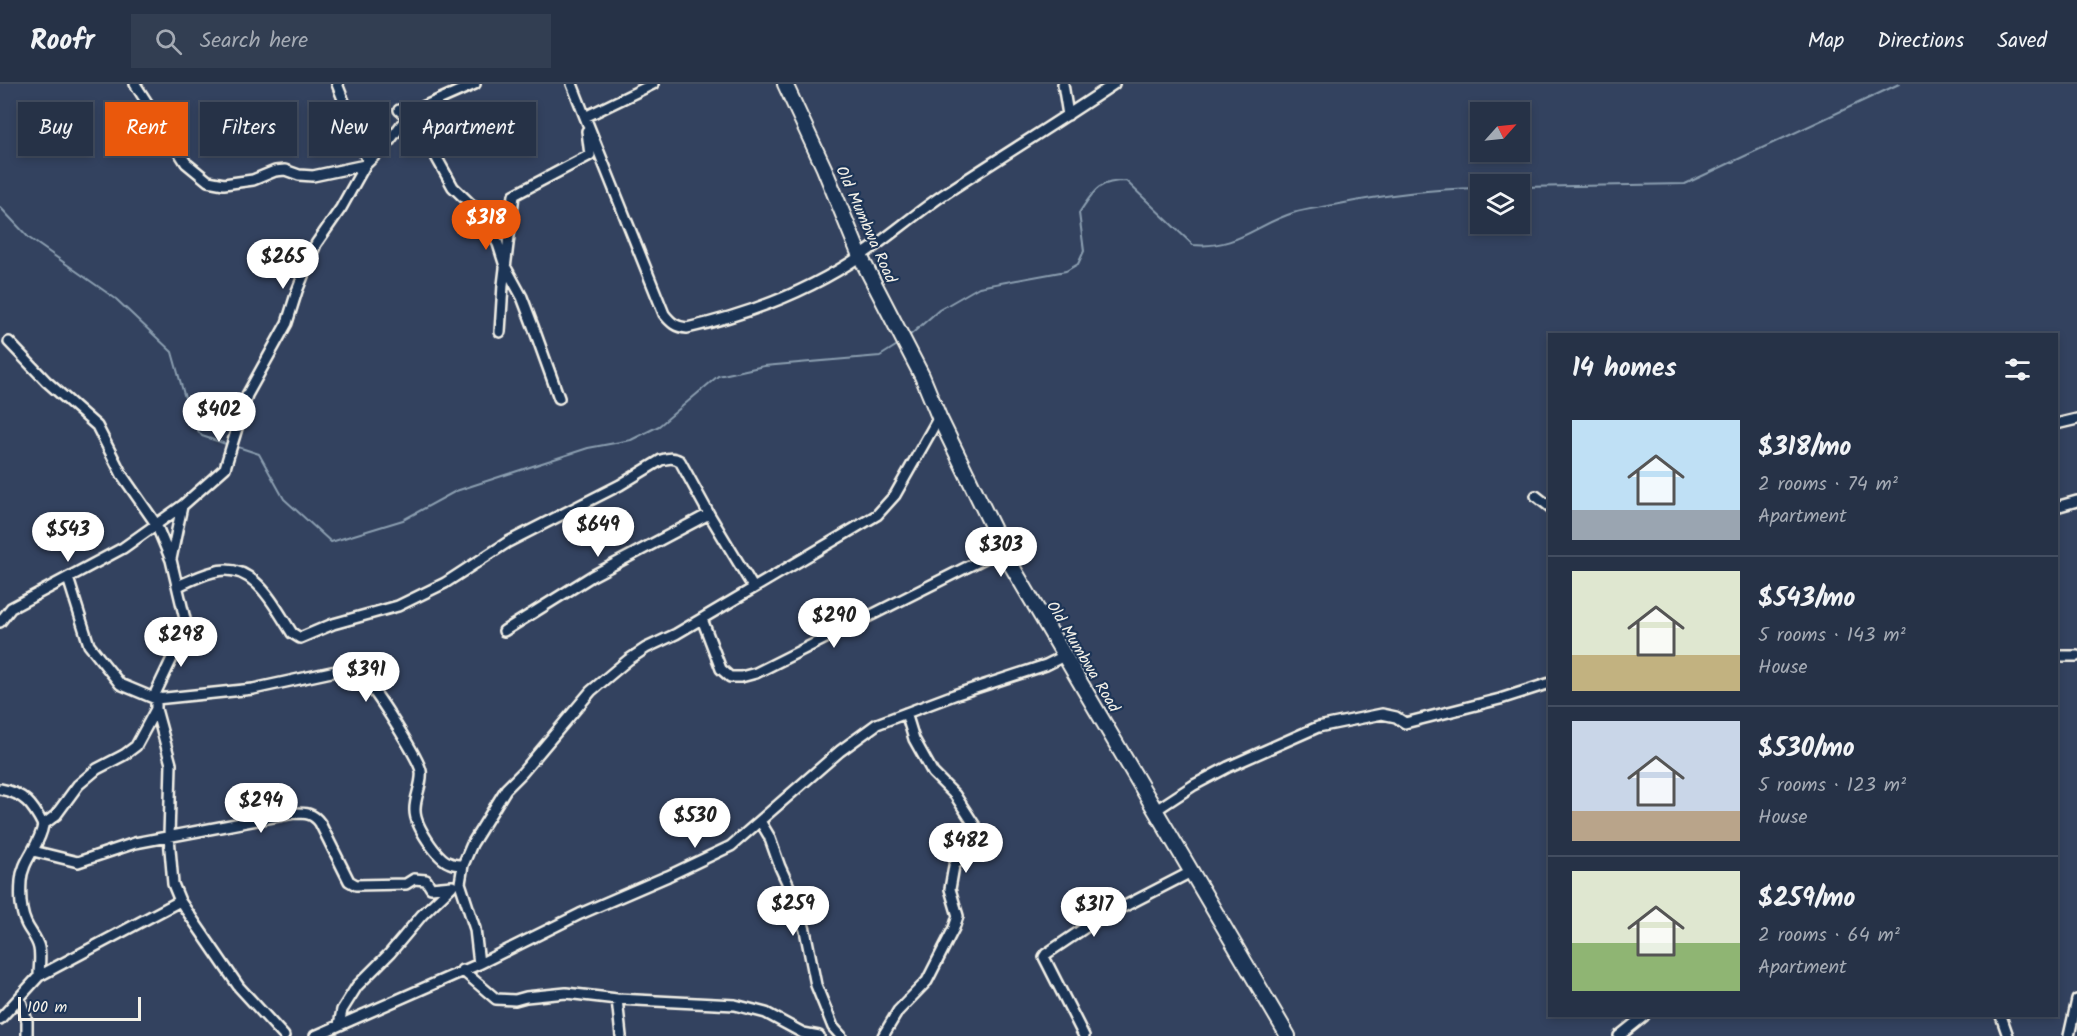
<!DOCTYPE html>
<html lang="en">
<head>
<meta charset="utf-8">
<style>
	body { margin:0; font-family:Kalam,sans-serif; background:#323e52; color:#f1f3f6; height:100vh; display:flex; flex-direction:column; font-size:22px; white-space:nowrap }
	* { box-sizing:border-box; margin:0 }
	p { font-size:20px; color:#a4aab4 }
	.icon { flex:none; width:33px; height:33px; fill:none; stroke:currentColor; stroke-width:2; stroke-linecap:round; stroke-linejoin:round }
	.map { position:relative; flex:1; overflow:hidden }
	.sheet { position:absolute; left:1548px; top:249px; width:510px; height:684px; display:flex; flex-direction:column; background:#263247; border-radius:0px; box-shadow:0 3px 9px #0003,0 0 0 2px #424d60 }
	.sheet>* { flex:none }
	.hud { position:absolute; left:18px; top:18px; width:570px; height:54px; display:flex; gap:12px }
	.needle { width:39px; rotate:63deg }
	.buttons { position:absolute; left:1470px; top:18px; display:grid; gap:12px }
	.buttons a { display:grid; place-items:center; width:60px; height:60px; border-radius:0px; background:#263247; box-shadow:0 3px 9px #0003,0 0 0 2px #424d60; font-size:30px }
	.scale { position:absolute; left:18px; bottom:15px; width:123px; box-sizing:border-box; padding-left:6px; border:3px solid #f4f1e8; border-top:0; font-size:16px; line-height:21px; white-space:nowrap; color:#f4f1e8; -webkit-text-stroke:4px #1d3557; paint-order:stroke }
	.price { position:absolute; translate:-50% -51px; padding:0 14px; border-radius:21px; background:#fff; color:#222; font-size:20px; line-height:39px; filter:drop-shadow(0 2px 3px #0008) }
	.price::after { content:''; position:absolute; left:50%; top:36px; width:18px; height:14px; margin-left:-9px; background:inherit; clip-path:polygon(0 0,100% 0,50% 100%) }
	.price.on { background:#ea580c; color:#fff }
	ul { padding:0; list-style:none }
	li { display:flex; align-items:center; gap:18px; height:150px; padding:0 24px }
	li+li { border-top:2px solid #424d60 }
	li span { display:grid; place-items:center; flex:none; width:168px; height:120px; border-radius:0px; color:#555 }
	li>.icon { margin-inline-start:auto }
	span .icon { width:72px; height:72px; fill:#fffc; stroke-width:1 }
	li b { font-size:26px }
	h2 { display:flex; justify-content:space-between; align-items:center; height:72px; padding:0 24px; font-size:26px }
	.chip { padding:0 21px; border-radius:0px; background:#263247; box-shadow:0 3px 9px #0003,0 0 0 2px #424d60; font-size:21px; line-height:54px }
	.chip.on { background:#ea580c; color:#fff }
	header { display:flex; align-items:center; gap:36px; box-sizing:border-box; height:84px; padding:0 30px; background:#263247; border-bottom:2px solid #424d60 }
	header strong { font-size:28px }
	nav { display:flex; gap:33px; margin-inline-start:auto; font-size:21px }
	.search { width:420px; height:54px; background:#323e52; display:flex; align-items:center; gap:15px; box-sizing:border-box; padding:0 21px; border-radius:0px; color:#a4aab4; font-size:22px }
	.map>svg:first-child { display:block }
	.lines { fill:none; stroke-linecap:round; stroke-linejoin:round }
	.stream { stroke:#8b9eb0; stroke-width:2 }
	.minor-casing { stroke:#f4f1e8; stroke-width:14 }
	.secondary-casing { stroke:#f4f1e8; stroke-width:18 }
	.minor { stroke:#1d3557; stroke-width:9 }
	.secondary { stroke:#1d3557; stroke-width:14 }
	.labels { text-anchor:middle; stroke-width:4.5; stroke-linejoin:round; paint-order:stroke }
	.street-label { font-size:16px; fill:#f4f1e8; stroke:#1d3557 }
</style>
</head>
<body>
<header>
<strong>Roofr</strong>
<div class="search"><svg class="icon" aria-label="search" viewBox="0 0 24 24"><circle cx="10" cy="10" r="6"/><path d="M15 15l6 6"/></svg>Search here</div>
<nav><a>Map</a><a>Directions</a><a>Saved</a></nav>
</header>
<div class="map">
<svg width="2077" height="952" viewBox="0 0 2077 952">
	<rect width="100%" height="100%" fill="#33425f"/>
	<filter id="ink" filterUnits="userSpaceOnUse"><feTurbulence type="fractalNoise" baseFrequency=".0167" numOctaves="2"/><feDisplacementMap in="SourceGraphic" scale="12" xChannelSelector="R" yChannelSelector="G"/><feConvolveMatrix kernelMatrix="1 2 1 2 8 2 1 2 1" color-interpolation-filters="sRGB"/></filter>
	<g filter="url(#ink)">
		<g class="lines">
			<path class="stream" d="M1520,103L1685,100L1899,0
				M0,123L29,154L116,215L172,268L192,339L202,352L229,361
				M908,253L939,226L979,203L1066,187L1078,180L1084,167L1079,129C1094,107 1097,97 1126,97L1193,161C1237,165 1255,141 1293,129C1306,125 1320,124 1334,121C1383,111 1430,105 1480,104
				M235,362L259,370L284,415L331,458L403,436L456,407L588,364L631,356L659,342L718,292L764,282L880,272L899,260"/>
			<defs>
				<path id="minor" d="M135,0L186,79L208,97L224,100L253,96L275,87L285,86L299,91L313,92L365,81L387,60L408,32L418,25L475,0
					M337,0L368,78
					M572,0L585,33L653,0
					M1063,0L1068,31
					M399,26L420,44L453,103L479,128L498,160L505,182L522,213L533,242L559,314
					M585,33L664,230C671,239 676,243 687,244C749,230 810,207 862,171C890,152 915,130 943,111C999,74 1058,38 1114,0
					M500,248L503,201L514,111L590,71L587,47
					M9,258L46,297L97,342L122,391L156,440L171,476L185,535L186,545L156,608V625L171,680L169,753L173,800L180,817L239,903L284,952
					M2056,340L2077,335
					M1536,412L1550,423
					M2056,423L2077,417
					M171,475L182,422L225,384L247,311L287,239L297,207L316,160L341,124L365,81
					M68,494L89,561L120,600L156,615L253,605L336,587C347,587 357,590 365,597C375,605 419,675 421,687C423,700 414,714 415,727C415,741 437,775 450,779C454,781 459,781 463,781
					M178,502C189,497 201,491 213,488C254,476 274,522 292,549L300,554L333,540L398,522L445,499L508,458L620,401L661,376C669,374 673,373 680,377L709,430L753,503
					M702,535L721,585L730,593H741L756,589L1003,465
					M0,538L11,524L123,464L182,422
					M504,547L592,492L709,430
					M2056,572H2077
					M0,705C24,709 33,721 43,741C40,762 22,776 21,797C20,812 20,826 26,839C30,848 37,854 39,864C41,873 39,883 39,892
					M1156,726L1194,701L1228,683L1318,643L1382,630L1396,633L1405,639L1500,615L1550,599
					M760,737L769,752L780,783L798,822L805,846L816,901L833,943L841,952
					M43,741L56,731L78,701L97,685L124,671L136,662L156,625
					M33,767L78,778L135,759L294,729C306,729 313,729 320,739L349,797L356,801L406,800L414,795L426,796L431,804L452,802
					M479,880L475,845L460,799L463,781L472,760L506,705L522,689L591,607L628,576L646,564L676,550L877,431L895,411L939,333
					M462,886L496,915L515,916L526,913L566,909L617,915L735,921L766,929L803,949L819,952
					M20,914L27,937V952
					M617,915L621,952
					M2001,932L2008,952
					M0,935L39,892L180,817
					M339,941L342,926L357,902L390,869L422,831L452,802
					M315,952L479,880L580,830L668,792L731,762L840,667L877,640L954,611L1046,581L1064,572
					M883,952L898,927L927,897L954,844L958,832L950,805L954,782L971,762L975,742L955,711L933,689L914,655L906,629
					M1084,952L1046,877L1044,873L1046,870L1092,839L1193,787
					M1619,952L1644,932
					M2069,952L2077,916"/>
				<path id="secondary" d="M785,0L824,84L860,172L922,292L939,333L1010,479L1288,952"/>
			</defs>
			<use href="#minor" class="minor-casing"/>
			<use href="#secondary" class="secondary-casing"/>
			<use href="#minor" class="minor"/>
			<use href="#secondary" class="secondary"/>
		</g>
	</g>
	<g class="labels">
		<g class="street-label">
			<text transform="translate(867 140) rotate(66)" y="6">Old Mumbwa Road</text>
			<text transform="translate(1084 572) rotate(59)" y="6">Old Mumbwa Road</text>
		</g>
	</g>
</svg>
<div class="buttons">
<a><svg class="needle" viewBox="-14 -14 28 28"><path d="M0-13l5 13h-10z" fill="#e53935"/><path d="M0 13l5-13h-10z" fill="#a4aab4"/></svg></a>
<a><svg class="icon" aria-label="layers" viewBox="0 0 24 24"><path d="M12 4l9 5-9 5-9-5zM3 14l9 5 9-5"/></svg></a>
</div>
<div class="scale">100 m</div>
<b class="price on" style="left:486px;top:167px">$318</b>
<b class="price" style="left:283px;top:206px">$265</b>
<b class="price" style="left:219px;top:359px">$402</b>
<b class="price" style="left:598px;top:474px">$649</b>
<b class="price" style="left:68px;top:479px">$543</b>
<b class="price" style="left:1001px;top:494px">$303</b>
<b class="price" style="left:834px;top:565px">$290</b>
<b class="price" style="left:181px;top:584px">$298</b>
<b class="price" style="left:366px;top:619px">$391</b>
<b class="price" style="left:261px;top:750px">$294</b>
<b class="price" style="left:695px;top:765px">$530</b>
<b class="price" style="left:966px;top:790px">$482</b>
<b class="price" style="left:793px;top:853px">$259</b>
<b class="price" style="left:1094px;top:854px">$317</b>
<div class="hud">
<a class="chip">Buy</a>
<a class="chip on">Rent</a>
<a class="chip">Filters</a>
<a class="chip">New</a>
<a class="chip">Apartment</a>
</div>
<section class="sheet">
<h2>14 homes<svg class="icon" aria-label="filters" viewBox="0 0 24 24"><path d="M4 7h16M4 17h16"/><circle cx="9" cy="7" r="2"/><circle cx="15" cy="17" r="2"/></svg></h2>
<ul>
<li><span style="background:linear-gradient(#bfe0f5 75%,#9aa5b1 0)"><svg class="icon" aria-label="home" viewBox="0 0 24 24"><path d="M3 11l9-7 9 7M6 9v11h12V9"/></svg></span><div><b>$318/mo</b><p>2 rooms · 74 m²</p><p>Apartment</p></div></li>
<li><span style="background:linear-gradient(#dfe7d0 70%,#c2b280 0)"><svg class="icon" aria-label="home" viewBox="0 0 24 24"><path d="M3 11l9-7 9 7M6 9v11h12V9"/></svg></span><div><b>$543/mo</b><p>5 rooms · 143 m²</p><p>House</p></div></li>
<li><span style="background:linear-gradient(#c9d6e8 75%,#b9a48a 0)"><svg class="icon" aria-label="home" viewBox="0 0 24 24"><path d="M3 11l9-7 9 7M6 9v11h12V9"/></svg></span><div><b>$530/mo</b><p>5 rooms · 123 m²</p><p>House</p></div></li>
<li><span style="background:linear-gradient(#dfe7d0 60%,#8fb573 0)"><svg class="icon" aria-label="home" viewBox="0 0 24 24"><path d="M3 11l9-7 9 7M6 9v11h12V9"/></svg></span><div><b>$259/mo</b><p>2 rooms · 64 m²</p><p>Apartment</p></div></li>
</ul>
</section>
</div>
</body>
</html>
